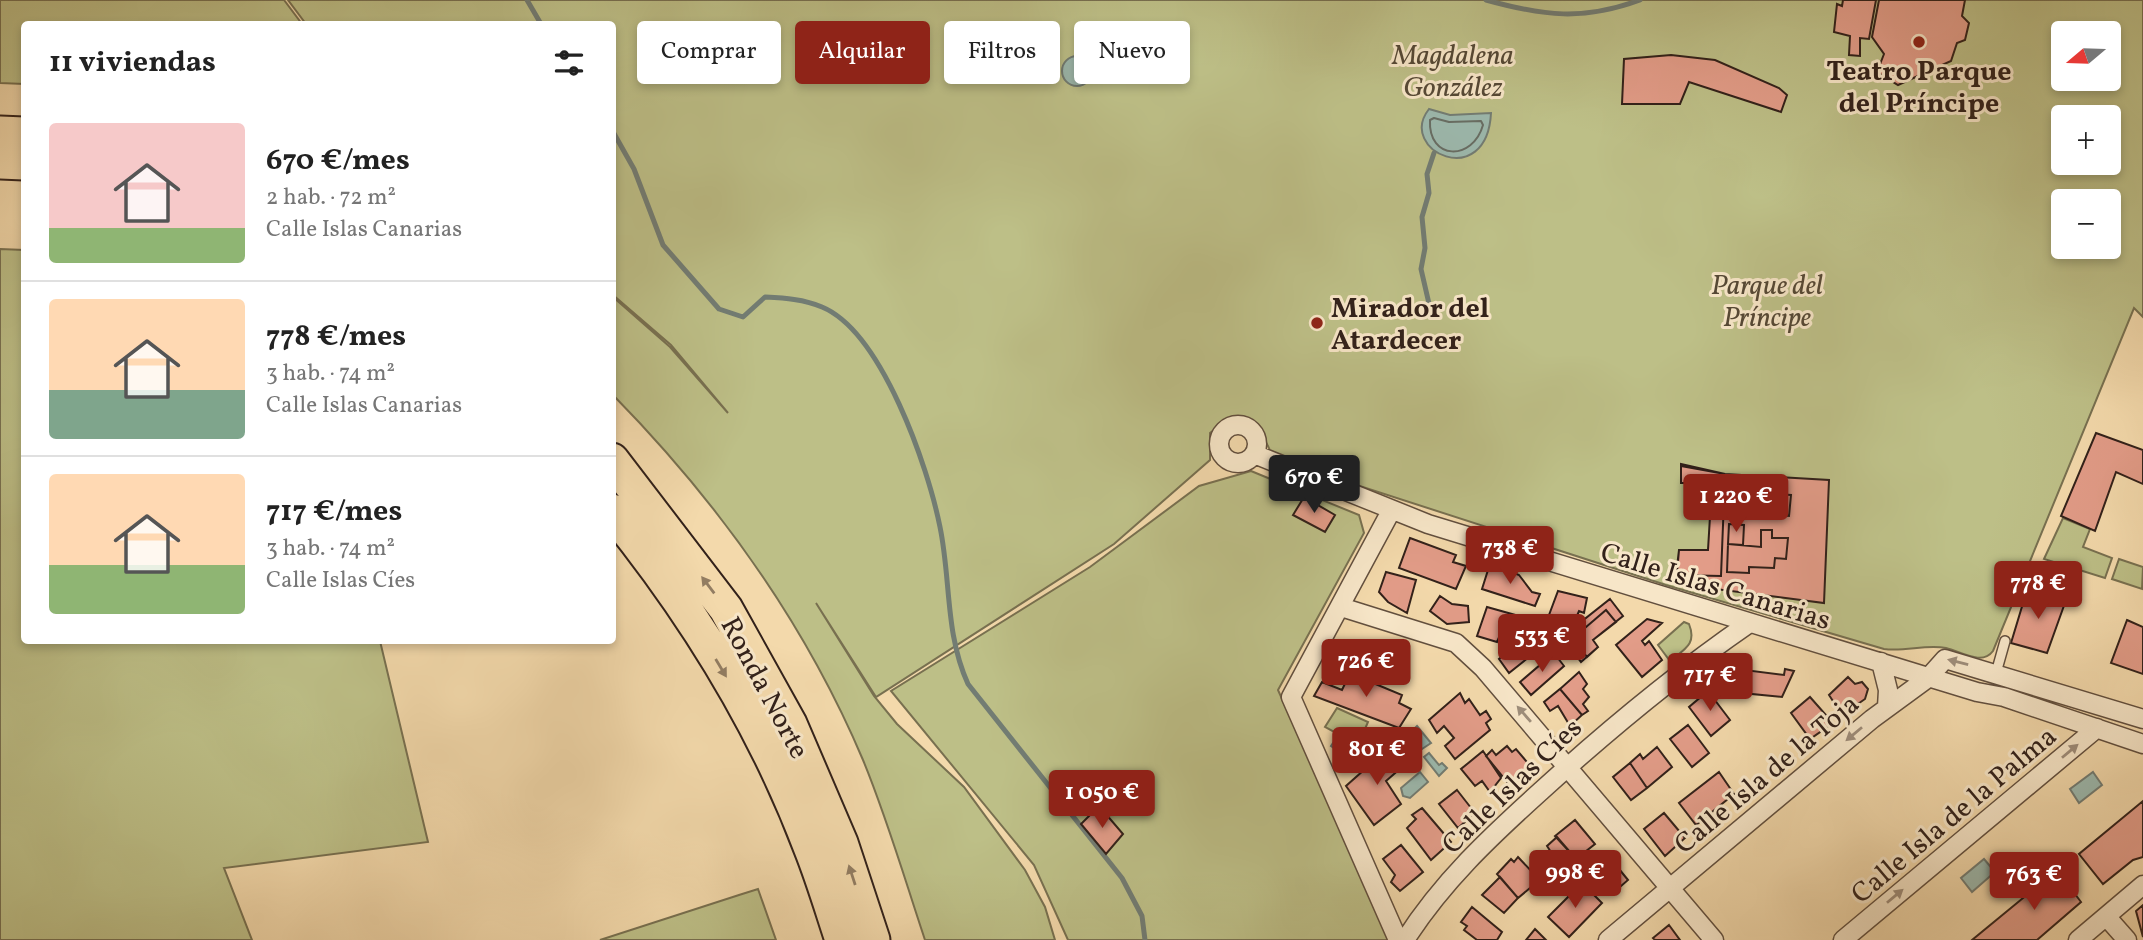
<!DOCTYPE html>
<html lang="es">
<head>
<meta charset="utf-8">
<style>
	body { margin:0; font-family:Vollkorn,serif; background:#f2f2f2; color:#222; height:100vh; display:flex; flex-direction:column; font-size:26px; white-space:nowrap }
	* { box-sizing:border-box; margin:0 }
	p { font-size:23px; color:#767676 }
	.icon { flex:none; width:38px; height:38px; fill:none; stroke:currentColor; stroke-width:2; stroke-linecap:round; stroke-linejoin:round }
	.map { position:relative; flex:1; overflow:hidden }
	.details { position:absolute; left:21px; top:21px; width:595px; height:623px; display:flex; flex-direction:column; background:#fff; border-radius:7px; box-shadow:0 4px 10px #0003 }
	.details>* { flex:none }
	.guide { position:absolute; left:637px; top:21px; width:665px; height:63px; display:flex; gap:14px }
	.needle { width:46px; rotate:251deg }
	.fabs { position:absolute; left:2051px; top:21px; display:grid; gap:14px }
	.fabs a { display:grid; place-items:center; width:70px; height:70px; border-radius:7px; background:#fff; box-shadow:0 4px 10px #0003; font-size:35px }
	.price { position:absolute; translate:-50% -60px; padding:0 16px; border-radius:7px; background:#8f2418; color:#fff; font-size:23px; line-height:46px; filter:drop-shadow(0 2px 4px #0008) }
	.price::after { content:''; position:absolute; left:50%; top:42px; width:21px; height:16px; margin-left:-10px; background:inherit; clip-path:polygon(0 0,100% 0,50% 100%) }
	.price.selected { background:#222; color:#fff }
	ul { padding:0; list-style:none }
	li { display:flex; align-items:center; gap:21px; height:175px; padding:0 28px }
	li+li { border-top:2px solid #e0e0e0 }
	li span { display:grid; place-items:center; flex:none; width:196px; height:140px; border-radius:7px; color:#555 }
	li>.icon { margin-inline-start:auto }
	span .icon { width:84px; height:84px; fill:#fffc; stroke-width:1 }
	li b { font-size:30px }
	h2 { display:flex; justify-content:space-between; align-items:center; height:84px; padding:0 28px; font-size:30px }
	.pill { padding:0 24px; border-radius:7px; background:#fff; box-shadow:0 4px 10px #0003; font-size:24px; line-height:63px }
	.pill.selected { background:#8f2418; color:#fff }
	.map>svg:first-child { display:block }
	.green { fill:#bdbf87; stroke:#787050; stroke-width:2; fill-rule:evenodd }
	.water { fill:#9cb9ae; stroke:#727c73; stroke-width:2 }
	.lines { fill:none; stroke-linecap:round; stroke-linejoin:round }
	.shore { stroke:#676d64; stroke-width:2 }
	.stream { stroke:#727c73; stroke-width:5 }
	.building { fill:#e29c88; stroke:#32211a; stroke-width:2 }
	.lane-casing { stroke:#624f3e; stroke-width:12 }
	.street-casing { stroke:#624f3e; stroke-width:21 }
	.highway-casing { stroke:#32211a; stroke-width:37 }
	.lane { stroke:#f7e6c8; stroke-width:9 }
	.street { stroke:#f7e6c8; stroke-width:18 }
	.highway { stroke:#f3d9ab; stroke-width:33 }
	.oneway { fill:#927d62 }
	.oneway2 { fill:#9e8d7a }
	.poi-dot { fill:#8f2418; stroke:#f7e6c8; stroke-width:2.5 }
	.labels { text-anchor:middle; stroke-width:6; stroke-linejoin:round; paint-order:stroke }
	.park-label { font-size:28px; font-style:italic; fill:#554835; stroke:#f7e6c8 }
	.poi-label { font-size:28px; font-weight:bold; fill:#32211a; stroke:#f7e6c8 }
	.street-label { font-size:28px; fill:#32211a; stroke:#f7e6c8 }
</style>
</head>
<body>
<div class="map">
<svg width="2143" height="940" viewBox="0 0 2143 940">
	<rect width="100%" height="100%" fill="#f3d9ab"/>
	<filter id="stains"><feTurbulence type="fractalNoise" baseFrequency=".00286" numOctaves="4"/><feColorMatrix values="0 0 0 0 .2 0 0 0 0 .09 0 0 0 0 .02 0 0 0 .5 -.17"/></filter>
	<radialGradient id="worn" r=".72"><stop offset=".6" stop-color="#630" stop-opacity="0"/><stop offset="1" stop-color="#630" stop-opacity=".3"/></radialGradient>
	<path class="green" d="M0,0H284L302,24H24V84L0,83Z
		M288,0H2143V317L2134,308L1993,651C1982,666 1962,652 1946,648C1926,644 1905,652 1884,649L1666,585L1273,458C1266,438 1253,418 1231,417L1210,433V460L1114,544L876,697L816,603L874,696L897,724L964,787L1025,870L1045,907L1055,940H925C905,880 887,818 863,760C805,623 716,500 613,395V297L670,347L728,413L671,345L613,295L612,24H306ZM2063,33H2109V79H2063ZM2063,117H2109V163H2063ZM2063,201H2109V247H2063Z
		M0,249L24,250V640L380,641L428,842L224,868L252,940H0Z
		M1251,471L1359,515L1364,533L1278,690L1390,940H1068L1034,865L891,691L1090,567L1199,486Z
		M2063,518L2090,529L2083,547L2112,558L2105,578L2044,559Z
		M2119,559L2143,567L2142,589L2112,579Z
		M1684,622L1689,624C1697,644 1685,649 1670,661L1658,645Z
		M1337,708L1368,722L1358,745L1325,727Z
		M758,889L776,940H600L739,895Z"/>
	<path class="water" d="M1062 71a15 15 0 1 1 30 0a15 15 0 1 1-30 0Z
		M1429,109L1450,115L1491,113C1487,192 1396,151 1429,109Z
		M1417,726L1431,743L1422,749L1409,734Z
		M1335,740L1353,749L1348,758L1331,746Z
		M1429,753L1439,765L1442,763L1447,768L1439,776L1424,757Z
		M1420,772L1428,782L1410,798L1403,796L1401,788Z
		M2093,772L2102,785L2079,803L2070,789Z
		M1984,859L1995,872L1972,892L1961,878Z"/>
	<g class="lines">
		<path class="shore" d="M1434,118L1449,122L1481,121L1483,125C1473,161 1428,161 1430,120Z"/>
		<path class="stream" d="M527,0L541,24
			M1486,0C1544,16 1583,21 1640,0
			M612,130L634,169L663,245L719,309L743,317L765,297C784,298 804,299 822,307C882,332 928,467 940,527C951,580 945,634 968,684L1122,878L1142,916L1145,940
			M1430,308L1421,269L1425,248L1422,217L1429,193L1427,174L1434,153"/>
	</g>
	<path class="building" d="M1843,0H1876L1869,39L1860,38V56L1849,55L1850,36L1834,32L1837,4L1842,6Z
		M1879,0H1965L1962,16L1969,23L1965,40L1957,43L1951,61L1898,85L1877,72L1884,54L1872,37Z
		M1671,55L1715,60L1779,88L1787,95L1781,112L1689,82L1680,104H1622L1624,59Z
		M2096,433L2143,450V484L2116,472L2095,531L2061,516Z
		M1681,464L1725,474L1829,480L1824,603L1676,584L1679,550H1708L1712,483H1681Z
		M1681,466L1725,474L1721,576L1676,575L1679,550H1708L1712,483H1681Z
		M1741,492L1791,495L1789,516L1740,512Z
		M1304,497L1335,515L1325,532L1293,515Z
		M1729,524L1744,525L1743,545L1728,544Z
		M1761,530H1772V538H1788L1786,559L1775,558L1774,568L1749,567V573L1727,572L1728,544L1761,547Z
		M1410,538L1456,555L1453,562L1466,566L1456,589L1399,568Z
		M1488,570H1507L1519,575L1532,592L1540,594L1535,606L1482,589Z
		M1386,572L1416,580L1407,613L1388,602L1379,592Z
		M2027,590L2066,600L2047,653L2011,643Z
		M1558,591L1587,598L1584,613L1579,611L1576,618L1573,616L1559,629L1549,615Z
		M1440,596L1452,604L1468,606L1469,622L1447,624L1430,611Z
		M1610,599L1623,616L1593,640L1598,647L1581,662L1562,637Z
		M1487,607L1519,616L1515,632L1509,630L1507,637L1500,635L1497,642L1477,636Z
		M1606,610L1616,622L1593,640L1598,647L1587,657L1572,639Z
		M1647,619L1662,623L1642,641L1645,645L1649,641L1662,660L1642,677L1616,645Z
		M2127,620L2143,627V674L2111,663Z
		M1531,631L1543,646L1509,673L1499,659Z
		M1554,653L1564,666L1531,695L1520,682Z
		M1785,669L1794,671L1782,697L1742,693L1745,670L1784,675Z
		M1351,671L1372,678L1373,683L1402,695L1399,703L1411,709L1399,728L1314,696L1322,682L1342,690Z
		M1579,672L1587,684L1583,689L1589,697L1583,704L1588,711L1582,715L1560,689Z
		M1848,677L1855,684L1862,682L1868,689L1865,699L1842,715L1829,695Z
		M1560,689L1582,715L1570,726L1558,706L1550,711L1544,702Z
		M1708,691L1730,720L1711,736L1689,707Z
		M1460,693L1465,703L1469,699L1480,715L1486,711L1491,719L1486,723L1490,730L1455,759L1445,746L1454,738L1444,726L1437,733L1429,720Z
		M1810,697L1833,723L1810,739L1791,713Z
		M1688,725L1709,753L1692,767L1670,739Z
		M1392,745L1401,768L1386,781L1401,804L1374,825L1346,786Z
		M1507,746L1512,752L1516,749L1532,768L1511,787L1486,756L1492,750L1496,755Z
		M1657,747L1672,767L1647,788L1630,763L1640,754L1643,759Z
		M1483,751L1501,778L1490,792L1482,781L1475,786L1461,769Z
		M1630,763L1647,788L1631,800L1613,777Z
		M1719,772L1734,794L1696,825L1679,803Z
		M1457,790L1475,813L1458,828L1439,804Z
		M2143,801V857L2133,860L2103,884L2079,854Z
		M1099,806L1123,834L1106,854L1081,824Z
		M1422,808L1451,842L1431,860L1407,828L1416,819L1412,815Z
		M1664,813L1685,838L1665,856L1644,829Z
		M1575,820L1595,844L1576,859L1555,836Z
		M1557,837L1576,859L1556,878L1542,861L1551,852L1547,846Z
		M1401,845L1423,872L1400,891L1391,882L1395,875L1383,859Z
		M1606,853L1628,880L1613,893L1592,865Z
		M1518,857L1536,876L1533,879L1536,883L1518,898L1497,874L1511,859L1514,862Z
		M2057,870L2081,902L2037,940H1972Z
		M1500,877L1518,898L1504,913L1482,895Z
		M1582,883L1602,903L1569,937L1548,917Z
		M2143,905V937L2136,911Z
		M1472,907L1502,932L1497,940H1477L1464,930L1467,926L1461,922Z
		M1669,925L1680,940H1655L1653,938Z
		M1535,929L1546,940H1526Z"/>
	<g class="lines">
		<defs>
			<path id="lane" d="M1996,673L2005,641"/>
			<path id="street" d="M1219 444a19 19 0 1 1 38 0a19 19 0 1 1-38 0Z
				M1254,454L1428,524L1977,692L2004,697L2143,744
				M1391,511L1291,697L1398,940
				M1341,607L1456,643L1483,668L1714,940
				M1881,662L1888,690L1887,707
				M2112,923L2127,940
				M1405,940C1442,882 1490,837 1541,791C1607,731 1674,675 1748,624
				M1608,940L1872,719L1928,678L1945,659L2143,719
				M1843,940L2097,728
				M2078,940L2143,885"/>
			<path id="highway" d="M0,133L24,134
				M0,162L24,163
				M612,460L726,609L790,724L841,843L873,940
				M612,511C694,612 765,727 811,849C823,879 832,910 842,940"/>
		</defs>
		<use href="#lane" class="lane-casing"/>
		<use href="#street" class="street-casing"/>
		<use href="#highway" class="highway-casing"/>
		<use href="#lane" class="lane"/>
		<use href="#street" class="street"/>
		<use href="#highway" class="highway"/>
	</g>
	<defs><path id="oneway-solid" d="M-6-.8H1V-3.2L6.5 0L1 3.2V.8H-6Z" transform="scale(1.75)"/></defs>
	<g class="oneway">
		<use href="#oneway-solid" transform="translate(708 585) rotate(-127)"/>
		<use href="#oneway-solid" transform="translate(721 668) rotate(59)"/>
		<use href="#oneway-solid" transform="translate(852 875) rotate(-108)"/>
	</g>
	<g class="oneway2">
		<use href="#oneway-solid" transform="translate(1958 662) rotate(-166)"/>
		<use href="#oneway-solid" transform="translate(1524 714) rotate(-131)"/>
		<use href="#oneway-solid" transform="translate(1854 734) rotate(140)"/>
		<use href="#oneway-solid" transform="translate(2070 751) rotate(-40)"/>
		<use href="#oneway-solid" transform="translate(1895 896) rotate(-40)"/>
	</g>
	<g class="poi-dot">
		<circle cx="1919" cy="42" r="7"/>
		<circle cx="1317" cy="323" r="7"/>
	</g>
	<g class="labels">
		<g class="park-label">
			<text x="1453" y="64">Magdalena<tspan x="1453" dy="32">González</tspan></text>
			<text x="1767" y="294">Parque del<tspan x="1767" dy="32">Príncipe</tspan></text>
		</g>
		<g class="poi-label">
			<text x="1919" y="80">Teatro Parque<tspan x="1919" dy="32">del Príncipe</tspan></text>
			<text x="1331" y="317" text-anchor="start">Mirador del<tspan x="1331" dy="32">Atardecer</tspan></text>
		</g>
		<g class="street-label">
			<text transform="translate(1716 585) rotate(17)" y="10">Calle Islas Canarias</text>
			<text transform="translate(766 687) rotate(62)" y="10">Ronda Norte</text>
			<text transform="translate(1766 773) rotate(-40)" y="10">Calle Isla de la Toja</text>
			<text transform="translate(1511 785) rotate(-44)" y="10">Calle Islas Cíes</text>
			<text transform="translate(1953 814) rotate(-40)" y="10">Calle Isla de la Palma</text>
		</g>
	</g>
	<rect width="100%" height="100%" filter="url(#stains)"/>
	<rect width="100%" height="100%" fill="url(#worn)"/>
</svg>
<div class="fabs">
<a><svg class="needle" viewBox="-14 -14 28 28"><path d="M0-13l5 13h-10z" fill="#e53935"/><path d="M0 13l5-13h-10z" fill="#767676"/></svg></a>
<a>+</a>
<a>−</a>
</div>
<b class="price selected" style="left:1314px;top:515px">670 €</b>
<b class="price" style="left:1736px;top:534px">1 220 €</b>
<b class="price" style="left:1510px;top:586px">738 €</b>
<b class="price" style="left:2038px;top:621px">778 €</b>
<b class="price" style="left:1542px;top:674px">533 €</b>
<b class="price" style="left:1366px;top:699px">726 €</b>
<b class="price" style="left:1710px;top:713px">717 €</b>
<b class="price" style="left:1377px;top:787px">801 €</b>
<b class="price" style="left:1102px;top:830px">1 050 €</b>
<b class="price" style="left:1575px;top:910px">998 €</b>
<b class="price" style="left:2034px;top:912px">763 €</b>
<div class="guide">
<a class="pill">Comprar</a>
<a class="pill selected">Alquilar</a>
<a class="pill">Filtros</a>
<a class="pill">Nuevo</a>
</div>
<section class="details">
<h2>11 viviendas<svg class="icon" aria-label="filters" viewBox="0 0 24 24"><path d="M4 7h16M4 17h16"/><circle cx="9" cy="7" r="2"/><circle cx="15" cy="17" r="2"/></svg></h2>
<ul>
<li><span style="background:linear-gradient(#f6c9c9 75%,#8fb573 0)"><svg class="icon" aria-label="home" viewBox="0 0 24 24"><path d="M3 11l9-7 9 7M6 9v11h12V9"/></svg></span><div><b>670 €/mes</b><p>2 hab. · 72 m²</p><p>Calle Islas Canarias</p></div></li>
<li><span style="background:linear-gradient(#ffd9b3 65%,#7fa58c 0)"><svg class="icon" aria-label="home" viewBox="0 0 24 24"><path d="M3 11l9-7 9 7M6 9v11h12V9"/></svg></span><div><b>778 €/mes</b><p>3 hab. · 74 m²</p><p>Calle Islas Canarias</p></div></li>
<li><span style="background:linear-gradient(#ffd9b3 65%,#8fb573 0)"><svg class="icon" aria-label="home" viewBox="0 0 24 24"><path d="M3 11l9-7 9 7M6 9v11h12V9"/></svg></span><div><b>717 €/mes</b><p>3 hab. · 74 m²</p><p>Calle Islas Cíes</p></div></li>
</ul>
</section>
</div>
</body>
</html>
